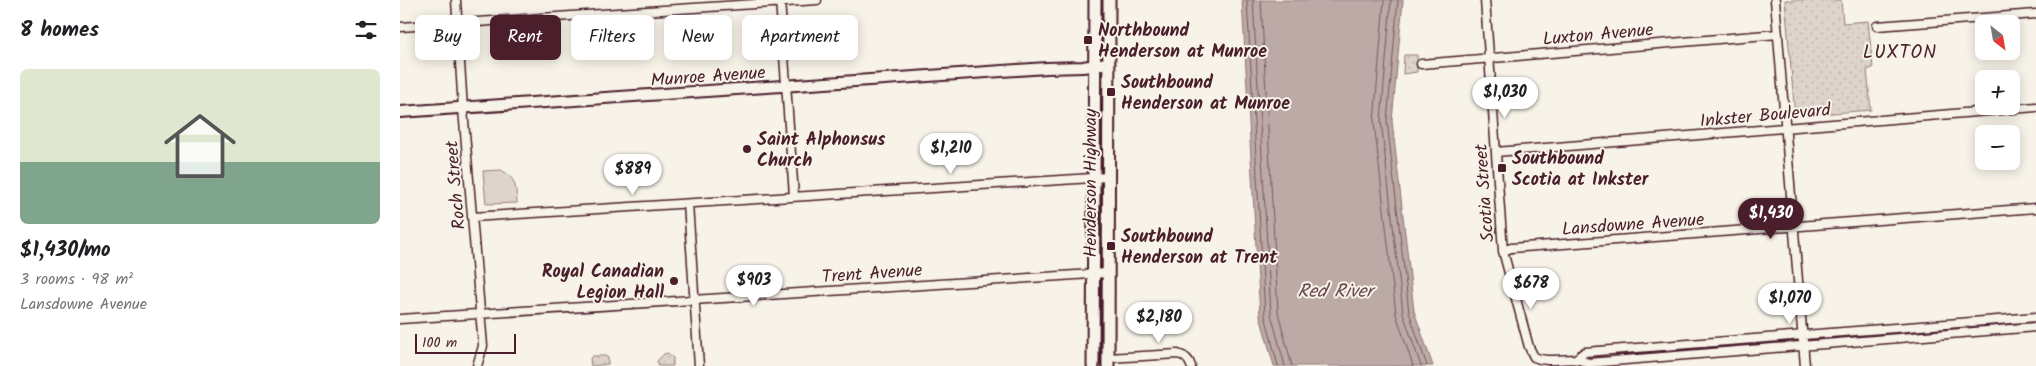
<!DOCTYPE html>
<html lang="en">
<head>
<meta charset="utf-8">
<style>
	body { margin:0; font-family:Kalam,sans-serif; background:#f2f2f2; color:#202124; height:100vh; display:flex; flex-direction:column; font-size:19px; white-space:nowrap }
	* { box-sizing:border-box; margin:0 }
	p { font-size:16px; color:#757577 }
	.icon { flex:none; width:28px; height:28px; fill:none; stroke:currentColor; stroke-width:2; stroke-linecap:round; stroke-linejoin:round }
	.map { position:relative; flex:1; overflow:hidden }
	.side { display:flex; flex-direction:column; background:#fff; width:400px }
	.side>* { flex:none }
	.guide { position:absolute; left:15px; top:15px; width:475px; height:45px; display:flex; gap:10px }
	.needle { width:32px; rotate:149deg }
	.fabs { position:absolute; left:1575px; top:15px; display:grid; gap:10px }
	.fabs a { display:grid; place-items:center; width:45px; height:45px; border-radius:8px; background:#fff; box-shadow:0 2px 12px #0003; font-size:25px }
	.scale { position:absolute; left:15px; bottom:12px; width:101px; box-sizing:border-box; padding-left:5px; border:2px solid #4a1f2b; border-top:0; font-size:14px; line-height:18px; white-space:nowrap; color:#4a1f2b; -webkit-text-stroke:4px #f7f3e8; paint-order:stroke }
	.price { position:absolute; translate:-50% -42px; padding:0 11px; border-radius:18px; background:#fff; color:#222; font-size:16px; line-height:32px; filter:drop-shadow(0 1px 2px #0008) }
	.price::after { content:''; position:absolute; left:50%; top:30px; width:15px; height:11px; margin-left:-8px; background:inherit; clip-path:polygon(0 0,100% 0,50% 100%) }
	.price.active { background:#4a1f2b; color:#fff }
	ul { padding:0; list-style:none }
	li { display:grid; align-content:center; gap:10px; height:265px; padding:0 20px }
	li span { display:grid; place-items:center; height:155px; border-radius:8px; color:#555 }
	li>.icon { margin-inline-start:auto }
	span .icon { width:90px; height:90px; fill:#fffc; stroke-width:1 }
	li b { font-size:21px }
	h2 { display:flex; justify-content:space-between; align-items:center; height:60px; padding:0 20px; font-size:21px }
	.tag { padding:0 18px; border-radius:8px; background:#fff; box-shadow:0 2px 12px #0003; font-size:18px; line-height:45px }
	.tag.active { background:#4a1f2b; color:#fff }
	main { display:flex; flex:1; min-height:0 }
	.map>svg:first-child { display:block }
	.green { fill:#ded4cc; stroke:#947a7c }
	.park { fill:url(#park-dots); stroke:#947a7c }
	.water { fill:#bcaaa7; stroke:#8e7275 }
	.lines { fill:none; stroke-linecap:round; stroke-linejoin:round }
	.shore { stroke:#78575d; stroke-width:1 }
	.minor-casing { stroke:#4a1f2b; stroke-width:11 }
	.tertiary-casing { stroke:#4a1f2b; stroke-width:14 }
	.secondary-casing { stroke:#4a1f2b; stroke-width:15 }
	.minor { stroke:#f7f3e8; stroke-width:8 }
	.tertiary { stroke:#f7f3e8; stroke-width:10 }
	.secondary { stroke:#f7f3e8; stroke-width:11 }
	.poi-dot { fill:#4a1f2b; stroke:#f7f3e8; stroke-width:2 }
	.labels { text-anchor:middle; stroke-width:4; stroke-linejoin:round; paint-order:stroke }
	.poi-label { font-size:18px; font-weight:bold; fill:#4a1f2b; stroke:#f7f3e8; text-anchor:start }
	.street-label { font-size:18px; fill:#4a1f2b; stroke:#f7f3e8 }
	.neighbourhood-label { font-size:19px; letter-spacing:1px; fill:#4a1f2b; stroke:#f7f3e8 }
	.water-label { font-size:19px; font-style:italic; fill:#6c4950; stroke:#f7f3e8 }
</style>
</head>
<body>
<main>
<section class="side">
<h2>8 homes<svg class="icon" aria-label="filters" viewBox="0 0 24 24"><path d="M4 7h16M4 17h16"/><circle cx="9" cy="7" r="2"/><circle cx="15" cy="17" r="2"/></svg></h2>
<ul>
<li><span style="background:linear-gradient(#dfe7d0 60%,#7fa58c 0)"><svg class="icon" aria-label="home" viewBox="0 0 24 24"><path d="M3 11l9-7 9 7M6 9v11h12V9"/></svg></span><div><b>$1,430/mo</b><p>3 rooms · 98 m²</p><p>Lansdowne Avenue</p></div></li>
</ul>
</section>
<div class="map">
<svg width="1636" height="366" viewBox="0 0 1636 366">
	<defs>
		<pattern id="park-dots" width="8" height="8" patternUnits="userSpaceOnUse" patternTransform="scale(1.25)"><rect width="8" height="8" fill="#ded4cc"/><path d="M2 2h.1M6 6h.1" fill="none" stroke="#c0b6af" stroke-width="1.8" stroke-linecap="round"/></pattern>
	</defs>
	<rect width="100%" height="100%" fill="#f7f3e8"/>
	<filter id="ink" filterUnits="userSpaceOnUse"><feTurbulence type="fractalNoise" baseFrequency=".02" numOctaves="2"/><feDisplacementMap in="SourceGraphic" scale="10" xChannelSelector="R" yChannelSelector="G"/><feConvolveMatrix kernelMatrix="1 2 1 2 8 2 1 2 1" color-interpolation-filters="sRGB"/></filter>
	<g filter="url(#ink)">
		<path class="green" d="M101,170C116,178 116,186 117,203L86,204L83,171Z
			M699,188C701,204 707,256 698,268Z"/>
		<path class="park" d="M1385,0H1441L1443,23L1468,21L1473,68L1467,70L1471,110L1395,116Z
			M1004,55H1017V72L1003,74Z
			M268,353L273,358V366H259L257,361L264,354Z
			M192,356H205L208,358V364L191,366L190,359Z"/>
		<path class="water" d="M842,0H1003L992,121L1014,311L1033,366H874L860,316Z"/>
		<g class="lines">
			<path class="shore" d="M847,0L865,315L878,366
				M853,0L871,314L885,366
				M861,0L878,312L892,366
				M984,0L974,122L996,314L1013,366
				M991,0L981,121L1003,313L1021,366
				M998,0L987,121L1009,312L1027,366"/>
			<defs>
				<path id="minor" d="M56,0L63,109L83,346L77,366
					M380,0L394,196
					M1085,0L1103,251L1129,347L1134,357C1152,365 1168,354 1188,363L1636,327
					M1375,0L1405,366
					M1477,26L1636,14
					M0,27L417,0
					M1021,64L1378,34
					M1096,152L1636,107
					M288,204L299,366
					M72,217L708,177
					M1103,251L1111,248L1636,208
					M0,319L707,273
					M708,358L778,354C785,356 789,359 791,366
					M1177,358L1185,352L1636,317"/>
				<path id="tertiary" d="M0,112L647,68L683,67L708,63"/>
				<path id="secondary" d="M693,366L695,0
					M708,366L709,0"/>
			</defs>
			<use href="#minor" class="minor-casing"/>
			<use href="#tertiary" class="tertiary-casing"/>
			<use href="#secondary" class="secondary-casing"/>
			<use href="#minor" class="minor"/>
			<use href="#tertiary" class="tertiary"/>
			<use href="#secondary" class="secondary"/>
		</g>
	</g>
	<g class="poi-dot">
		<rect x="683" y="35" width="10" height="10" rx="2.5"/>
		<rect x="706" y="87" width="10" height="10" rx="2.5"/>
		<circle cx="347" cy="149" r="5"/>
		<rect x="1097" y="163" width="10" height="10" rx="2.5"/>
		<rect x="706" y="241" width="10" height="10" rx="2.5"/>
		<circle cx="274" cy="281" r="5"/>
	</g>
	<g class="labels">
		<g class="poi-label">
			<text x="698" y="36">Northbound<tspan x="698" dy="21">Henderson at Munroe</tspan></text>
			<text x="721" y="88">Southbound<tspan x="721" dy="21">Henderson at Munroe</tspan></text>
			<text x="357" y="145">Saint Alphonsus<tspan x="357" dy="21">Church</tspan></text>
			<text x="1112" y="164">Southbound<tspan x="1112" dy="21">Scotia at Inkster</tspan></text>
			<text x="721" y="242">Southbound<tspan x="721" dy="21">Henderson at Trent</tspan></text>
			<text x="264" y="277" text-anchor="end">Royal Canadian<tspan x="264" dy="21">Legion Hall</tspan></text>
		</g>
		<g class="street-label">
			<text transform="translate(1198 34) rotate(-5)" y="6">Luxton Avenue</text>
			<text transform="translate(308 76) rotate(-4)" y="6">Munroe Avenue</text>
			<text transform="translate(1365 115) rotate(-5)" y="6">Inkster Boulevard</text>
			<text transform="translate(690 183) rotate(-90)" y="6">Henderson Highway</text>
			<text transform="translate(55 185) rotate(-95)" y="6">Roch Street</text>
			<text transform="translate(1084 193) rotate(-94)" y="6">Scotia Street</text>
			<text transform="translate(1233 224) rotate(-4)" y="6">Lansdowne Avenue</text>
			<text transform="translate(472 273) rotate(-4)" y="6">Trent Avenue</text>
		</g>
		<g class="neighbourhood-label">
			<text x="1500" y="58">LUXTON</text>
		</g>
		<g class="water-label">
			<text x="935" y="297">Red River</text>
		</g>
	</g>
</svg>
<div class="fabs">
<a><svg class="needle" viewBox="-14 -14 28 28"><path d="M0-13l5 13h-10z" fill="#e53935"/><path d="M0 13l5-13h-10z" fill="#757577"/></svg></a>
<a>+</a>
<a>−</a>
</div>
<div class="scale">100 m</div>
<b class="price" style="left:1105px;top:119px">$1,030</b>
<b class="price" style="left:551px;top:175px">$1,210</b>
<b class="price" style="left:233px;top:196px">$889</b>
<b class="price active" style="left:1371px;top:240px">$1,430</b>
<b class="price" style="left:354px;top:307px">$903</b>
<b class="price" style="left:1131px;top:310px">$678</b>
<b class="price" style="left:1390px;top:325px">$1,070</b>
<b class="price" style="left:759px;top:344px">$2,180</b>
<div class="guide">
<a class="tag">Buy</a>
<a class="tag active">Rent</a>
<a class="tag">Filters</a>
<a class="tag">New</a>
<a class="tag">Apartment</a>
</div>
</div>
</main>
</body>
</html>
